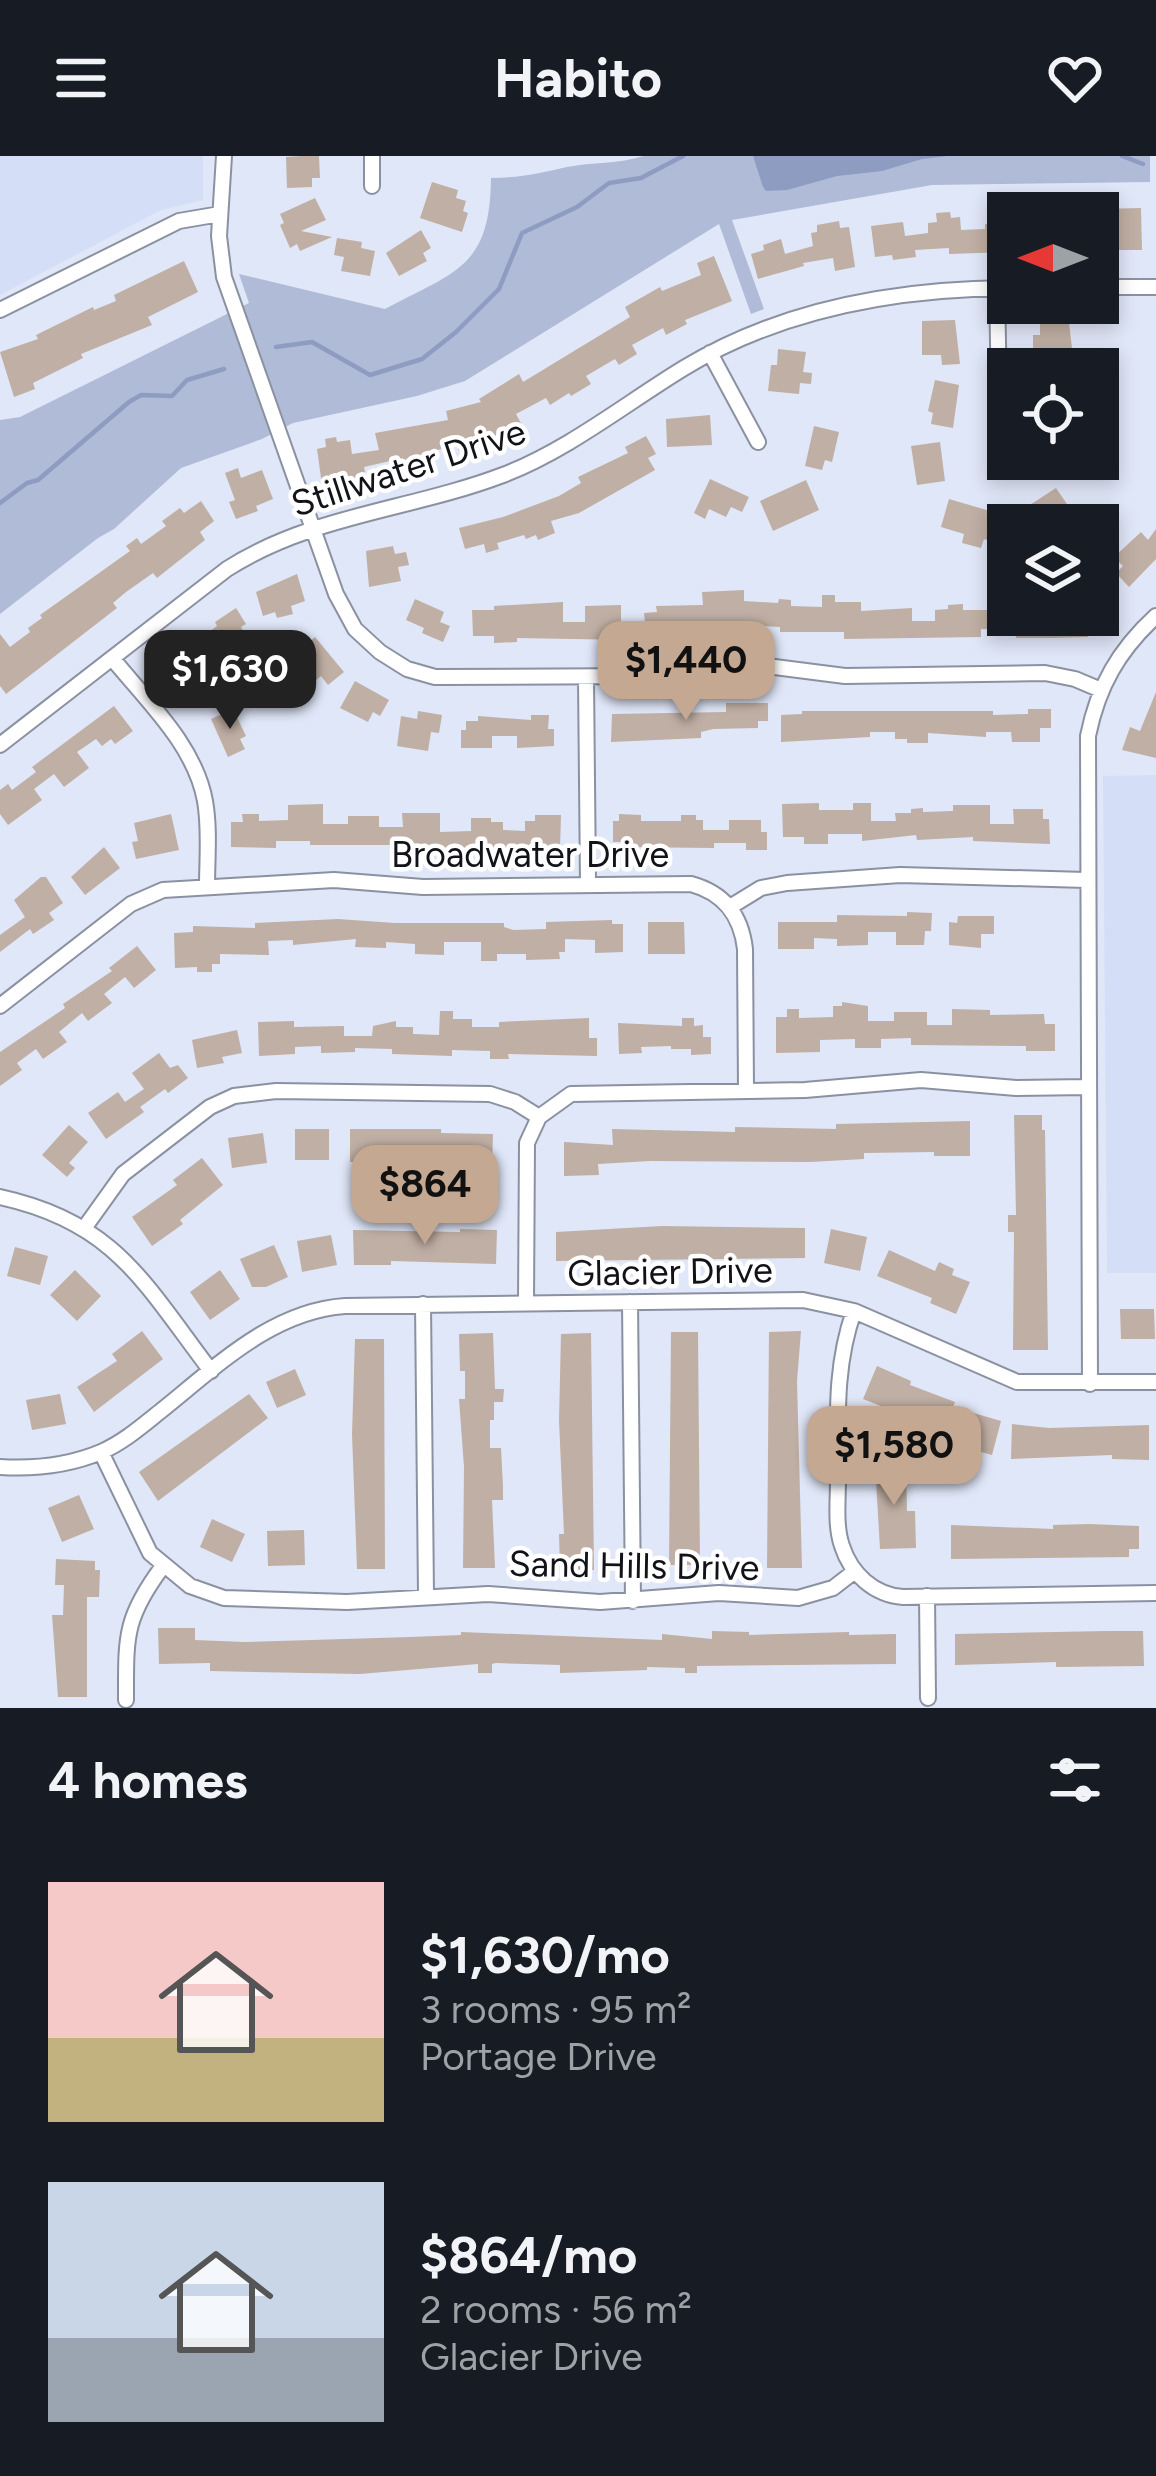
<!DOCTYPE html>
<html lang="en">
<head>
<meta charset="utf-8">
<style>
	body { margin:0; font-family:Figtree,sans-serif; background:#242831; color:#f1f3f6; height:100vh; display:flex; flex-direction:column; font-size:45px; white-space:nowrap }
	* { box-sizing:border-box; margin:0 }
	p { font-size:39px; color:#9ea1a6 }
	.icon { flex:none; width:66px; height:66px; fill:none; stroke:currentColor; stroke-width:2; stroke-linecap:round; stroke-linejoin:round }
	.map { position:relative; height:1552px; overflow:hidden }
	.side { display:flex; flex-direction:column; background:#171b24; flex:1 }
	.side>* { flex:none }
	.needle { width:78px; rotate:270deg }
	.buttons { position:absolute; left:987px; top:36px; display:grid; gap:24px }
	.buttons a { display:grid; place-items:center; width:132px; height:132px; border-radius:0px; background:#171b24; box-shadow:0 6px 18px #0003; font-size:60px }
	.price { position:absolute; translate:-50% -102px; padding:0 27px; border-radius:24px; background:#c4a892; color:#111; font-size:39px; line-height:78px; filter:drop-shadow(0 3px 6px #0008) }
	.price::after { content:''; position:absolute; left:50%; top:72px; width:36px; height:27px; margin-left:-18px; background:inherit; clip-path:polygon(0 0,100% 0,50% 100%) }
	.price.selected { background:#222; color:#fff }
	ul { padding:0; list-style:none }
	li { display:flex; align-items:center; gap:36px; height:300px; padding:0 48px }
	li span { display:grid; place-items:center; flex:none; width:336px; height:240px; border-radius:0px; color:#555 }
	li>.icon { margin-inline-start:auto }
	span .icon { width:144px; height:144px; fill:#fffc; stroke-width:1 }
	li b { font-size:51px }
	h2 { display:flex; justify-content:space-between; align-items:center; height:144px; padding:0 48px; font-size:51px }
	header { display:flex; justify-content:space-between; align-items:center; height:156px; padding:0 48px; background:#171b24; font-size:54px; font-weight:700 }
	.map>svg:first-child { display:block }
	.built { fill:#d5def7 }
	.green { fill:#b0bbd7 }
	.water { fill:#8f9cc1 }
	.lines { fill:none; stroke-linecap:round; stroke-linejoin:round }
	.stream { stroke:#8f9cc1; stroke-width:4.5 }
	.building { fill:#c0afa4 }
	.minor-casing { stroke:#8b91a1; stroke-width:18 }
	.minor { stroke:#fff; stroke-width:14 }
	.labels { text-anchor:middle; stroke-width:9; stroke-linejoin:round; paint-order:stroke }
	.street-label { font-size:36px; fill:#111319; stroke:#fff }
</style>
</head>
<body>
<header><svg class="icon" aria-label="menu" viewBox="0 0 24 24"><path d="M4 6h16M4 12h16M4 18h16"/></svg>Habito<svg class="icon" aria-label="heart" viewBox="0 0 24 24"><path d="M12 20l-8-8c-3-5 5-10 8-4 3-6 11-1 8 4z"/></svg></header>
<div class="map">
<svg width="1156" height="1552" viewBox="0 0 1156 1552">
	<rect width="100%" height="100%" fill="#e0e7f8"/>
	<path class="built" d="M0,0H203V44L161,54L0,139Z
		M1156,619V1117H1107L1103,620Z"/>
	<path class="green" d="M644,0H1150V26L932,29L732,64L764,153L751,158L719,68L465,225L417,240L293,267L262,283L181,312L114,373L98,382L0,458V264L20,261L249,147L239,118L385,153C456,115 490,112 491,22C519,22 540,17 567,11C593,6 618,8 644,0Z"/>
	<path class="water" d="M753,0H947L922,3L882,15L837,20L787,34L766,35L763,31Z"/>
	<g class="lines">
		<path class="stream" d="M1122,0L1143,8
			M276,191L312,186L370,219L422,203L456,176L499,133L522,77L577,51L609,27L641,22L683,0
			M0,347L27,327L38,324L129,246L141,239L172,240L187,224L224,213"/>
	</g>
	<path class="building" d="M301,0H319L320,22H312V31L287,32L286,1Z
		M432,26L458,34L456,42L466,45L463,55L468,57L462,76L420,62Z
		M315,42L326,64L301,75L332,81L300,95L297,88L290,92L280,69L284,67L280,58Z
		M1141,52L1142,94H1118V81H1101L1100,53Z
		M950,56L951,62L960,61L961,74L985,73V68H996V62H1008V96L949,98V92L915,94L916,101L893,104L892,99L875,101L871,70L903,66L905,80L928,77V67L937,66L936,57Z
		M839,65L840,72L849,71L855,111L835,115L833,102L803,107L804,110L758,123L751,98L764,94L763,89L781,83L785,98L813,90L811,77L817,76V69Z
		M421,74L431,92L423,97L427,105L399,120L386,97Z
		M337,82L362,86L361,92L375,95L370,120L341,115L344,101L334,99Z
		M714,100L732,145L685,164L687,168L666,179L663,172L632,189L637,198L619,209L615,203L586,220L591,228L571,240L569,237L550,249L546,242L516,258L522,269L489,287L459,295L457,289L426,297L427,304L404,310L403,302L364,311L366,321L322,329L317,293L326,291L325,283L336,281L337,286L350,284L352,298L379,294L375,277L448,264L446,255L481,246L479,243L519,218L523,226L630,161L625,151L660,131L662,135L701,119L697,107Z
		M184,105L198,136L148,161L152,169L81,198L83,202L33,227L35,233L14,241L0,196L38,183L36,179L93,151L94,154L116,145L114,139Z
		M1040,158H1068L1072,192H1066V203L1033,204V179H1040Z
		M955,164L960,208L942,209L941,199H922V165Z
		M778,193L806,196L803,216L812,217L811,228L800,227L799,238L768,235L771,209H777Z
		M935,224L959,229L953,272L931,268L933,257L928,255Z
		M710,259L712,289L667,291L666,263Z
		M814,270L839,276L832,306L825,304L822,314L805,310Z
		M646,280L656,298L648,302L655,314L579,357L551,365L555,377L538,384L536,379L526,383L524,379L497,387L499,393L486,397L484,388L465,393L459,372L503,361L559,340L581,327L578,321L628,297L625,291Z
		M940,286L945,325L917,329L911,290Z
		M238,312L241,322L262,314L273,343L256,350L258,355L236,363L229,346L235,344L225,317Z
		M710,323L749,341L742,356L731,351L726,361L709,353L705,363L694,357Z
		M806,324L819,354L773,375L760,345Z
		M1056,332L1069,351L1041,369H1023L1016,358Z
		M949,343L1000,358L992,386L984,383L981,392L962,387L964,378L941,371Z
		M201,345L214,365L200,376L205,384L157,422L153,417L126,436L113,447L117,452L6,538L0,530V478L10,491L30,476L28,472L42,462L40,459L130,395L126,390L137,382L141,388L166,370L162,365L180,352L184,357Z
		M1156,373V403L1129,431L1116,417L1123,410L1114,401L1141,376L1148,384Z
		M393,390L395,398L406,396L409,409L398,411L401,425L369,431L366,395Z
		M297,418L305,445L291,450L293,458L277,462L275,456L263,460L256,436Z
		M744,434V445L778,447L779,443L791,444V450L822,451V439H835V446H861V455L912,452V465H935V454L948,453V449L963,448V454H992V444H1008V459H1096V473H1088V481L1053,482H1016V473H981V481L844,483V476H780V471L745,469V472L723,473V469L690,470L691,479L667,481H654V477L629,480V484L517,482V486L494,487V480H473L472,454H494V450L563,446V466H585V450L621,449V467H645L644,457L657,456L656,450L703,449L702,436Z
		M415,443L444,456L440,466L450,470L443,486L422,477L424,472L406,464Z
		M236,452L246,468L241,471L248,483L208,511L214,519L185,540L181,533L174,539L163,525L170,520L161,509L175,499L181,508L214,484L209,476L217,470L215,466Z
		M315,481L344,516L328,529L321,520L316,524L295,498Z
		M355,525L389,544L380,560L373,556L368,566L340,552Z
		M1156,536V602L1122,594L1130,571L1140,575Z
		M726,547H768V565H758V572L713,573L701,576V582L611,586L612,558L726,556Z
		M114,550L133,575L115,588L111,583L102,590L96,583L77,596L89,612L64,631L54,618L34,633L42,644L8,669L0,658V634L8,628L12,634L36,616L32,611Z
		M233,553L246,580L240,583L245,593L228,601L211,563Z
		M1028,553H1051V572H1040V586H1012L1011,576H986V581L928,577V587H907V583H895V576H870V581L781,586V559L802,558V555H993V559L1028,558Z
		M418,555L442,559L439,577L431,576L428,595L397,590L401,560L417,563Z
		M531,559H549L548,573H554V590L517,592V580H492V592H461V574H466V565H478V560L531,564Z
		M819,647V654H853V647H871V665H896L895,657H911V653L923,652V656L953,655V649H990V668H1014L1013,653H1043V663H1049L1050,688L973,685V681L917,684L916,679L862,685V678H828V688H804V681H783L782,648Z
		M323,648V668H348V660H379V671H403L402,657H440V676L471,675V662H491V666H503V674L525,675V665H535V659H561L560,693H423V689H310V685H276V692L231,691V666H243L242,658H259V665L288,664V649Z
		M171,658L179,694L136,703L132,686L138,685L134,667Z
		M619,658L641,659V665H681V659H696V664H703V674H729V664H761V676H767V694H746V687H714V692L621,691V686H613V665H619Z
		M104,691L120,712L85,739L71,721Z
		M41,721H46L63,747L49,757L54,764L33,778L30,773L0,796V779L25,761L14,744Z
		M907,756L932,757L931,775H925L924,789H896V776H868V789L837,790V783L814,782V793H778V766H837V759L907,760Z
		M958,760H994V778H981V792L949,789V766L957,767Z
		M338,763L395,767H504V771L513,774L546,773V766L612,764V768H623V796L595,797V784L565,783V796H559L560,803L526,804V798H497V805H481V786H444V799L415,798V788L386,786V792L355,791L356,783L293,789V784L268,785L269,799L220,798V808H212V816H197V811L175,812L174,777L193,776V770L255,772V767Z
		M648,766H684L685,798H648Z
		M137,790L156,814L134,832L125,821L104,838L112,847L88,865L82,857L59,876L67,886L43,903L36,893L17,907L22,914L0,930V896L65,852L63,848L112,815L109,812Z
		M842,846L868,850V865H894V856H927V869H952V853L990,854V859L1044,858L1045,868H1055V895H1026V890L911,889V882L881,883V892H855V883L820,884V896L776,897V861H787V853H799V862L833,861V850H842Z
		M440,855H453V863H472V871H499V866L589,862V882H597V900L508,898L509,903H490V895L452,894V900L392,898V893L355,892V896L321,897V890L295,891V898L259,900L258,866L294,865V871L344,870V880H372L373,870L396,865V871H413V878L439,879Z
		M682,862H694V870L703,869V881H711V898L691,899V893H671V890L641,891L642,897L619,898L618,867L682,870Z
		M237,874L242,897L222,901L224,907L197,912L192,884Z
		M159,897L170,912L178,909L188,922L168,937L165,933L140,951L144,956L106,983L88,957L118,936L125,946L144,933L132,917Z
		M1014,959H1042V974H1045L1048,1194H1013L1014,1076H1008V1059H1016Z
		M970,965V1000H934V996L864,997V1003L810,1006L650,1005L598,1008L599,1019L564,1020V986L613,989L612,973L735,976V971L836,973V968Z
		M69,969L88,986L69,1007L75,1012L67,1021L42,999Z
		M295,973H329V1004H295Z
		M350,973H441V977L493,978L492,1010L471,1009V1018H456V1008L420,1007V1015H403V1007L350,1006Z
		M263,977L267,1007L232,1012L228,982Z
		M202,1002L223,1029L180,1064L183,1068L152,1090L132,1061L177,1029L173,1024Z
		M662,1070L805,1072V1102L556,1105V1076Z
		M460,1073L497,1074L496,1108L391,1105V1109H354L353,1074L460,1076Z
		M831,1073L867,1081L860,1115L824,1107Z
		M331,1079L337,1109L302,1116L297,1085Z
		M274,1089L288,1121L266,1131H252L240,1103Z
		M15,1091L48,1100L40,1129L7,1120Z
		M889,1094L935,1115L939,1106L954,1113L952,1119L970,1126L956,1158L930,1147L932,1142L877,1120Z
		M75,1114L101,1140L77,1165L50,1139Z
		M220,1114L240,1143L210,1164L190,1136Z
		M1120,1153H1154L1155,1183H1121Z
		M142,1175L163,1203L94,1256L77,1231L117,1205L112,1198Z
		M801,1175L797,1225L802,1412H767L769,1176Z
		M671,1176H698L700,1409H669Z
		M493,1177L495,1233H504L503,1246H494V1264H490V1292H501L503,1331V1344H492L495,1412H463L464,1311L459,1243H465V1215H460L459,1178Z
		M591,1177L594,1414H560L559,1378H564L559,1264L561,1178Z
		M355,1183H384L385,1413H357L352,1278Z
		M877,1210L911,1225L910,1229L955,1246L953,1251L1001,1265L992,1299L956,1289L958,1281L863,1243Z
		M295,1213L306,1239L277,1252L266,1226Z
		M60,1238L66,1268L32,1274L26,1244Z
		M249,1238L268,1262L158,1345L139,1316Z
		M1012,1268L1049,1272L1149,1269V1304L1112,1303V1299L1011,1303Z
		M875,1307H906L907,1355H915L916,1392L880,1393Z
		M79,1339L94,1373L62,1386L48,1352Z
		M212,1363L245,1378L232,1406L200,1391Z
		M1089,1368L1139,1370V1393H1129V1401L951,1403V1369L1053,1373V1369Z
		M304,1374L305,1409L268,1410L267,1375Z
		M56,1403L95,1405V1414H100L99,1441H87V1541H58L52,1459H63L64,1429H55Z
		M158,1472H195V1484L244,1486L410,1481L461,1479V1476L662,1484V1478L712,1483V1475L749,1476V1479L849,1476V1479L896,1478V1508L697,1510V1517H685V1512L647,1511V1514L560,1517V1509L496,1507L492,1508V1517H478V1508L360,1518L210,1515V1507L159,1508Z
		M1106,1475H1143L1144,1510L1056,1511V1506L955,1509V1478Z"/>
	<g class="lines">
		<defs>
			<path id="minor" d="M224,0L219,80L224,121L336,438L355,473L380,496L407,513L435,521L655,520L751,508L845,520L1045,517L1075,523L1101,534
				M372,0V30
				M1098,131H1156
				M997,132L1000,295
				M0,154L179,65L220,58
				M710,197L758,286
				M112,502C146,544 195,589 205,645C210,673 207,703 207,731
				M586,522L588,727
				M0,589L227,413C311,359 411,354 503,319C568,294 625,248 684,212C781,153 895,133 1008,132
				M730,751L761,732L787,727L900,719L1086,724
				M0,850L131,748L163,734L334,724L423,731L691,728C724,737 741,759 745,793L746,933
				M0,1041C115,1066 144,1127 211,1215
				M85,1071L123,1018L210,951L234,940L276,935L490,938L515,946L539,961
				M630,1146L633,1445
				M526,1147L527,987L539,961L571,938L805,934L921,924L1016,932L1088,931
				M423,1148L426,1439
				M854,1155C834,1211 838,1265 838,1324C838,1345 835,1370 842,1390C851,1418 874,1439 903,1441L1156,1437
				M1090,1228L1088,580C1098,530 1119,494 1156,460
				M101,1296L150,1397L190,1430L224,1442L347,1446L488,1438L600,1446L719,1437L798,1442L833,1432L855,1415
				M0,1311C33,1313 70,1309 101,1296C124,1286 143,1269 162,1254C217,1210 272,1155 345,1150L803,1144L854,1155L1017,1226H1156
				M927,1440L928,1542
				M126,1544C126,1481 124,1462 163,1410"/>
		</defs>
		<use href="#minor" class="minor-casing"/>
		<use href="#minor" class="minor"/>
	</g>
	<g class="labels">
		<g class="street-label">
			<text transform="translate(408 311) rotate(-18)" y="13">Stillwater Drive</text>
			<text x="530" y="711">Broadwater Drive</text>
			<text transform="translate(670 1115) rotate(-1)" y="13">Glacier Drive</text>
			<text transform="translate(634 1409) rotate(1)" y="13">Sand Hills Drive</text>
		</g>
	</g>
</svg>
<div class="buttons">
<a><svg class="needle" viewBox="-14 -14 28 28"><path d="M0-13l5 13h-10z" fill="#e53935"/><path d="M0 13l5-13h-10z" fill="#9ea1a6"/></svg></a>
<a><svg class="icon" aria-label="locate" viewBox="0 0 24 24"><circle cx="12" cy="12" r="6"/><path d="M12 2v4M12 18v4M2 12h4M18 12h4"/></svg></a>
<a><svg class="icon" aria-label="layers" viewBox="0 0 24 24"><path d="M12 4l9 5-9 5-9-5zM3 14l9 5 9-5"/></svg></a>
</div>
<b class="price" style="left:686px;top:567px">$1,440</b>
<b class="price selected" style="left:230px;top:576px">$1,630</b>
<b class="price" style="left:425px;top:1091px">$864</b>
<b class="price" style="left:894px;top:1352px">$1,580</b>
</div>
<section class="side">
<h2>4 homes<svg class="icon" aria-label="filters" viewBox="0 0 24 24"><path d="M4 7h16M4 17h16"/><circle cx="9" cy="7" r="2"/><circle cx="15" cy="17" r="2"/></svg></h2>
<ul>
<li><span style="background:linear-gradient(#f6c9c9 65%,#c2b280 0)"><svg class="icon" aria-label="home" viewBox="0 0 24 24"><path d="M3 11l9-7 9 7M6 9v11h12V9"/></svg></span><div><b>$1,630/mo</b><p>3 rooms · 95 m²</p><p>Portage Drive</p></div></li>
<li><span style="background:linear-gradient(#c9d6e8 65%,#9aa5b1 0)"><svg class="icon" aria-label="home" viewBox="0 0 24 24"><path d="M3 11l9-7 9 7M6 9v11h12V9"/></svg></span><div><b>$864/mo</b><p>2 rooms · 56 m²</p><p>Glacier Drive</p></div></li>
</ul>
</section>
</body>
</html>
